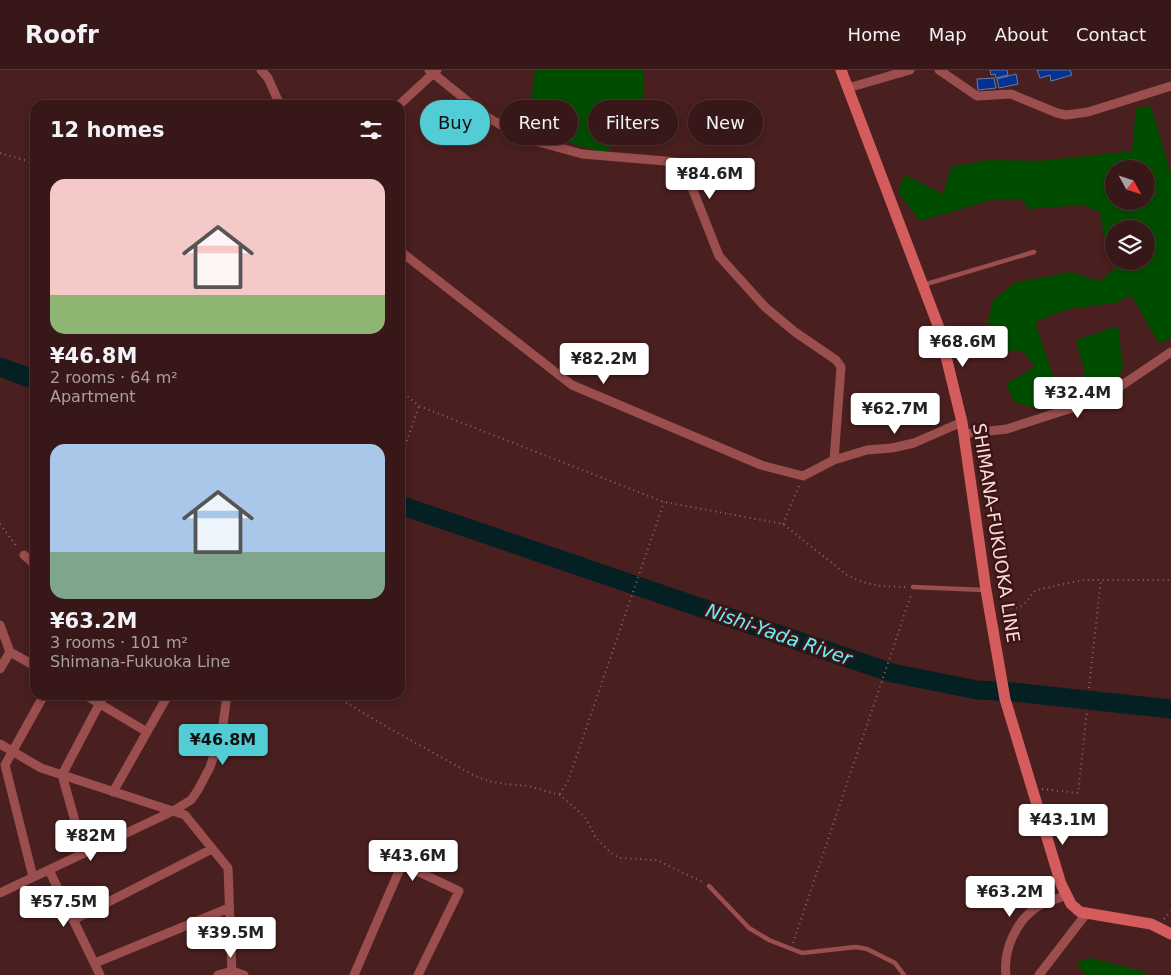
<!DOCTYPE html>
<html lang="en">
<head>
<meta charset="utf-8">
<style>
	body { margin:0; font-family:"DejaVu Sans",sans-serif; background:#3e2020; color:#f1f3f6; height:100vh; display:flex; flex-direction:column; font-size:19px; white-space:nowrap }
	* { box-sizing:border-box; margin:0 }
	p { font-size:16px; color:#aa9fa1 }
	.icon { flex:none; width:28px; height:28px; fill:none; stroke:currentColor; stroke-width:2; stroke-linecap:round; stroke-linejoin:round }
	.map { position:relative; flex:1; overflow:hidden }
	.details { position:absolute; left:30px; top:30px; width:375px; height:600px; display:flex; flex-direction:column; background:#371717; border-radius:15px; box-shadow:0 2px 8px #0003,0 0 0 1px #513636 }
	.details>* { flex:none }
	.hud { position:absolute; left:420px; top:30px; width:475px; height:45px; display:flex; gap:10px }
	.needle { width:32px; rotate:130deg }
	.controls { position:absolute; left:1105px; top:90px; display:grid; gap:10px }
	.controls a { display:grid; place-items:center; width:50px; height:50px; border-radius:50%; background:#371717; box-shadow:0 2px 8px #0003,0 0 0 1px #513636; font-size:25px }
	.price { position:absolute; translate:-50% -42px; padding:0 11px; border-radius:5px; background:#fff; color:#222; font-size:16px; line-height:32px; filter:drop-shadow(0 1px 2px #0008) }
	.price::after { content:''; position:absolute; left:50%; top:30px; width:15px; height:11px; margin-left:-8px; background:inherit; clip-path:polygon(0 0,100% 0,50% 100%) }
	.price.selected { background:#52ccd5; color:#111 }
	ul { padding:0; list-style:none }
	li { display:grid; align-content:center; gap:10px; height:265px; padding:0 20px }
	li span { display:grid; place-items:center; height:155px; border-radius:15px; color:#555 }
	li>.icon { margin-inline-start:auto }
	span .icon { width:90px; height:90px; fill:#fffc; stroke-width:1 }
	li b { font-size:21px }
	h2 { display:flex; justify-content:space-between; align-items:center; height:60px; padding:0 20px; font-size:21px }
	.tag { padding:0 18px; border-radius:22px; background:#371717; box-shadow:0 2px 8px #0003,0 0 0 1px #513636; font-size:18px; line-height:45px }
	.tag.selected { background:#52ccd5; color:#111 }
	header { display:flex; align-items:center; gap:30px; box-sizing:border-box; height:70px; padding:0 25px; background:#371717; border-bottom:1px solid #513636 }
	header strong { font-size:24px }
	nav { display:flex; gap:28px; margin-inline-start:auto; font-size:18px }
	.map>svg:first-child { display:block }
	.green { fill:#004d00; fill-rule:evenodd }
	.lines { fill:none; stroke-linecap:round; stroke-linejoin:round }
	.river { stroke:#052023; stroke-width:19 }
	.building { fill:#043293; stroke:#697da4 }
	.path { stroke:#8e6a69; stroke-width:2; stroke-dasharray:1 4; stroke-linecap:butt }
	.lane { stroke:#9a4e4d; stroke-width:4.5 }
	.street { stroke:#9a4e4d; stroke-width:9 }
	.secondary { stroke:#d55c5c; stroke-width:11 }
	.labels { text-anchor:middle; stroke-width:5; stroke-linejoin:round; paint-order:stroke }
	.street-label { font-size:18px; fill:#f9dddb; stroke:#3e1515 }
	.water-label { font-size:19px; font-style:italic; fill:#69eef9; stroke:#3e1515 }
</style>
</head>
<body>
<header>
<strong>Roofr</strong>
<nav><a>Home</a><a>Map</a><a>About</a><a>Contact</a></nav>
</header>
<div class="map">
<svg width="1171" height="905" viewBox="0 0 1171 905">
	<rect width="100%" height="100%" fill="#491f1f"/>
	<path class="green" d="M535,0H644V25L619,66L605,83L562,71L546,61L530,40Z
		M1151,36L1171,105V268L1159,274L1131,225L1116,233L1068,239L1035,252L1057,318L1074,322L1085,303L1076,270L1118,256L1123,296L1120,305L1087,327L1039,339L1014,332L1006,314L1034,297C1023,277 1019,280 999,282L988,251L993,230L1014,213L1070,202L1100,211L1124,191H1146V159H1114V177H1106L1100,142L1082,135L1029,139L1021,129H995L920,151L898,122L905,105L943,124L951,97L988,90L1040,91L1132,81L1136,38ZM1114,99H1146V131H1114Z
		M1090,888L1142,901L1147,905H1086L1076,893Z"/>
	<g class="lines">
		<path class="river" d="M0,297L35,310
			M400,435L892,603L977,620L1014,622L1171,639"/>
	</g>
	<path class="building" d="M990,0H1007L1008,5L996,8L995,4L991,5Z
		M1037,0H1070L1072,5L1051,11L1050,5L1040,8Z
		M1016,4L1018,14L999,18L997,9Z
		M994,8L996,18L978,20L977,9Z"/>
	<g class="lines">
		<path class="path" d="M0,83L35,93
			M400,320L419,336L664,432L783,454L847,505C867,516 885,517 907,517
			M400,390L419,336
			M0,454L18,478
			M783,454L799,416
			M1001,540C1009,538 1020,539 1026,532C1030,528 1031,523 1037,520L1082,510H1171
			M1089,618L1101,509
			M333,625L389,658L473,705L488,711L504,714L528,716L560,725L585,747L596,768L610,782L619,788L657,790L702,812
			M1042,719L1078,723L1087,641
			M560,724L568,711L664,432
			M1164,849L1171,841
			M793,873L911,525"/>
		<path class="lane" d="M923,215L1034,182
			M913,517L984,520
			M709,816L749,858L769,870L802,883L856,877L867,879L895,893L904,905"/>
		<path class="street" d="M261,0L268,8L280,35
			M429,0L487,47L524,68L582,84L677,92L685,100L719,186L765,237L795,262L836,290L841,297L834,390
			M939,0L977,26L1011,24L1057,43L1066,45L1088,42L1171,16
			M848,18L910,0
			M399,35L437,0
			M400,181L572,315L761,395L803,406L834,390L867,380L892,378L914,373L962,352
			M964,364L1007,359L1103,328L1171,282
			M24,485L35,495
			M0,555L10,582
			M0,599L10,582L35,596
			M85,625L147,662
			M0,674L41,698L185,745L228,798L232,905
			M113,722L168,625
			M84,783L62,705L104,625
			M49,800L100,905
			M33,807L5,695L44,625
			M0,823L173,741L191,730L198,720L210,697L222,662L227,625
			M73,850L212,779
			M95,893L229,838
			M218,905L232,901L244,905
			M354,905L402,794L459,821L418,905
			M1006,905C1003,880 1016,851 1037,837C1046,832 1057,829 1066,825
			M1039,905L1086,844"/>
		<path class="secondary" d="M841,0L939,258L962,352L986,520L1005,629L1061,814L1071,834L1080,842L1151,854L1171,864"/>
	</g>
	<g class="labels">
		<g class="street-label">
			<text transform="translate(996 463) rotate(81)" y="6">SHIMANA-FUKUOKA LINE</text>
		</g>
		<g class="water-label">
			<text transform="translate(779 564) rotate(19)" y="7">Nishi-Yada River</text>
		</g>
	</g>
</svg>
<div class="controls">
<a><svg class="needle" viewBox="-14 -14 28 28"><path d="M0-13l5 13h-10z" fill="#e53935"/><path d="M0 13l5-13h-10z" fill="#aa9fa1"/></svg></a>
<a><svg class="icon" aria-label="layers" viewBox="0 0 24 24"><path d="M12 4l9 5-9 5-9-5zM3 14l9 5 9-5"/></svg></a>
</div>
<b class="price" style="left:710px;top:130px">¥84.6M</b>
<b class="price" style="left:963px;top:298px">¥68.6M</b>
<b class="price" style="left:604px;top:315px">¥82.2M</b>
<b class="price" style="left:1078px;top:349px">¥32.4M</b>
<b class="price" style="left:895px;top:365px">¥62.7M</b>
<b class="price selected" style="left:223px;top:696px">¥46.8M</b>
<b class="price" style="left:1063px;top:776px">¥43.1M</b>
<b class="price" style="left:91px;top:792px">¥82M</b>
<b class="price" style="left:413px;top:812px">¥43.6M</b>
<b class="price" style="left:1010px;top:848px">¥63.2M</b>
<b class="price" style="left:64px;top:858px">¥57.5M</b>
<b class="price" style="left:231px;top:889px">¥39.5M</b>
<div class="hud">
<a class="tag selected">Buy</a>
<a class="tag">Rent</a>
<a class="tag">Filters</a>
<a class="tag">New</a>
</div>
<section class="details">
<h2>12 homes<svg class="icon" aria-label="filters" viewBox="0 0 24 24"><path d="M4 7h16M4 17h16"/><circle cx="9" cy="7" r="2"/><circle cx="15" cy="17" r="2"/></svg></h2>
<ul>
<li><span style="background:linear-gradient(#f6c9c9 75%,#8fb573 0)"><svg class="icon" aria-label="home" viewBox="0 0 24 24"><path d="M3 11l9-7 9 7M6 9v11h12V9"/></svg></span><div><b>¥46.8M</b><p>2 rooms · 64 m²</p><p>Apartment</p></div></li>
<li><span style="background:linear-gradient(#a9c7e8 70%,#7fa58c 0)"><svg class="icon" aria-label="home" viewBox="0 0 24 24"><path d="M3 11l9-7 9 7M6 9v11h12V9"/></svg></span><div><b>¥63.2M</b><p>3 rooms · 101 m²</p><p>Shimana-Fukuoka Line</p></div></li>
</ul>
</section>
</div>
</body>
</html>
